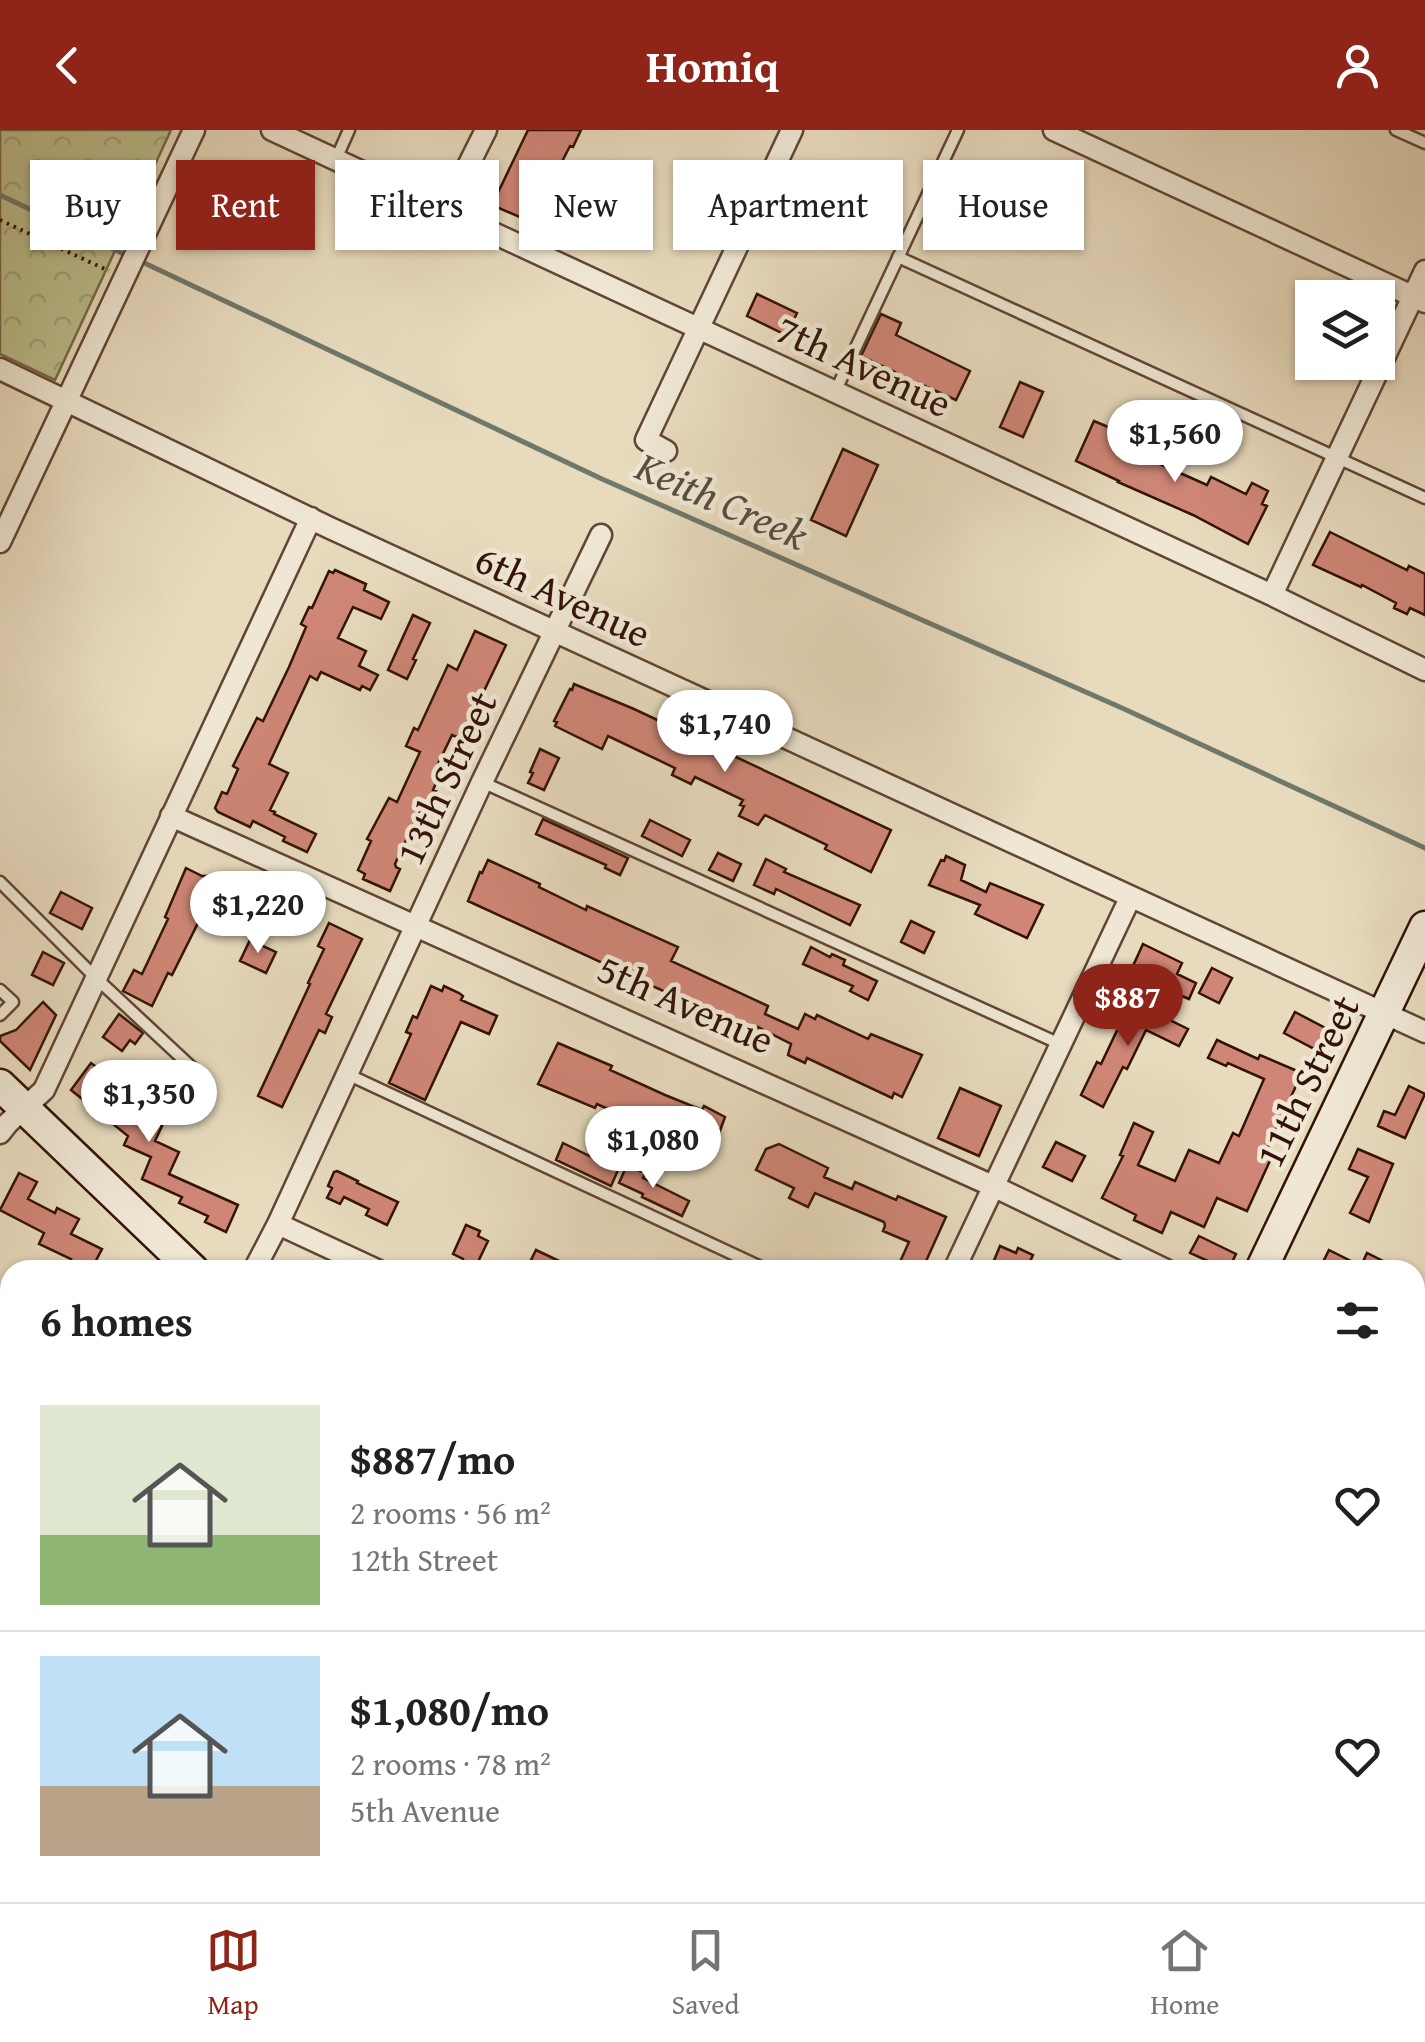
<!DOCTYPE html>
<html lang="en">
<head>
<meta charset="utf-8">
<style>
	body { margin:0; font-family:"Gentium Book Plus",serif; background:#f2f2f2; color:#202124; height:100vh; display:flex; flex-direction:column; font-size:38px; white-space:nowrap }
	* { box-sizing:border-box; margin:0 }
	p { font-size:32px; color:#757577 }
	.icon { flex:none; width:55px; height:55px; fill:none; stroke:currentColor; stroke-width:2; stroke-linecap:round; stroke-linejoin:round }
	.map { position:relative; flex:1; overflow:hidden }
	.details { position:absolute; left:0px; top:1130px; width:1425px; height:642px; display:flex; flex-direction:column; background:#fff; border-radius:30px 30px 0 0; box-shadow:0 2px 8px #0004 }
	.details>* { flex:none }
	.guide { position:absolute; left:30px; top:30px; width:1365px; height:90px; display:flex; gap:20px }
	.tools { position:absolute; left:1295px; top:150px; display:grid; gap:20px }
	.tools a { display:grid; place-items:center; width:100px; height:100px; border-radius:0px; background:#fff; box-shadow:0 2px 8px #0004; font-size:50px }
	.price { position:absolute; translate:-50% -85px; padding:0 22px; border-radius:35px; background:#fff; color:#222; font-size:32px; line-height:65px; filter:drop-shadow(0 2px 5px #0008) }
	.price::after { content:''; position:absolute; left:50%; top:60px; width:30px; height:22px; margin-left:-15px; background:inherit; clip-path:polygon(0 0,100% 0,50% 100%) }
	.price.active { background:#8f2418; color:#fff }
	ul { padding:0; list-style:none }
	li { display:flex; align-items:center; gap:30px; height:250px; padding:0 40px }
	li+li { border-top:2px solid #e0e0e0 }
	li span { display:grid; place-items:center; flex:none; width:280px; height:200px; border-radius:0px; color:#555 }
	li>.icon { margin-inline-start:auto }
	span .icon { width:120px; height:120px; fill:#fffc; stroke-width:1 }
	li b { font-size:42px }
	h2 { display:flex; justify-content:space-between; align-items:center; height:120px; padding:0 40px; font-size:42px }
	.tag { padding:0 35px; border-radius:0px; background:#fff; box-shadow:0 2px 8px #0004; font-size:35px; line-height:90px }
	.tag.active { background:#8f2418; color:#fff }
	header { display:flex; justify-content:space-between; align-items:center; height:130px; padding:0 40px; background:#8f2418; color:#fff; font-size:45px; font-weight:700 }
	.menu { display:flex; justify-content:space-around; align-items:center; height:140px; border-top:2px solid #e0e0e0; background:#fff; font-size:28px; color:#757577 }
	.menu a { display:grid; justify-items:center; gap:5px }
	.menu .active { color:#8f2418 }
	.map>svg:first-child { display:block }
	.park { fill:url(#park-crowns); stroke:#78684a; stroke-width:2.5 }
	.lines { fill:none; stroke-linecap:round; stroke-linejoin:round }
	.stream { stroke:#6f786a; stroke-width:5 }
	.building { fill:#cf8676; stroke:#341307; stroke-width:2.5 }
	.service-casing { stroke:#614534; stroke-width:15 }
	.minor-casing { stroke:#614534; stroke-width:25 }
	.secondary-casing { stroke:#341307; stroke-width:35 }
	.path { stroke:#341307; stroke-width:4; stroke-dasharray:2.5 5; stroke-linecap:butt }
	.service { stroke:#efe7d4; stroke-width:10 }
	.minor { stroke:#efe7d4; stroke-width:20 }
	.secondary { stroke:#efe7d4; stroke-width:30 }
	.labels { text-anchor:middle; stroke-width:9; stroke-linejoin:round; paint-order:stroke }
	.street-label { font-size:40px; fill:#341307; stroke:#efe7d4 }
	.water-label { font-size:42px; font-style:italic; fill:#574e41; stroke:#efe7d4 }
</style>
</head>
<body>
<header><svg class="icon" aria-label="back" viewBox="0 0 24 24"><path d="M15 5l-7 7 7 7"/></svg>Homiq<svg class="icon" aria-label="person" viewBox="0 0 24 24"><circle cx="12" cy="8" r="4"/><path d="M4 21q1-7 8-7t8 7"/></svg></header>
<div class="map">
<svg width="1425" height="1772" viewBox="0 0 1425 1772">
	<defs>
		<pattern id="park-crowns" width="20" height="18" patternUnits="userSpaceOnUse" patternTransform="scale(2.5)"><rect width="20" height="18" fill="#bcbe8d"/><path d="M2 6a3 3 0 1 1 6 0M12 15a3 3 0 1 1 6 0" fill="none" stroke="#a2a278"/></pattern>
	</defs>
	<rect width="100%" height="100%" fill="#e7dabd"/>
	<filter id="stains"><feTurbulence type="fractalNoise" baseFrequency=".002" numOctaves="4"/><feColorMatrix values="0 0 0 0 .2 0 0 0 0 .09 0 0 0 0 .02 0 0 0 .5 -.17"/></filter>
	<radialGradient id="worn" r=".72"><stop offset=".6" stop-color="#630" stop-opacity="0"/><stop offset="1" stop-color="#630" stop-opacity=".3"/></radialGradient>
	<path class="park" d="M0,0H171L55,250L0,224Z"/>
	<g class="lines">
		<path class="stream" d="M0,65L128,126
			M138,130L602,349L1122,578L1425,718"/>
	</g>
	<path class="building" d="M528,0H581L573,17L570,16L546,63L576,78L563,106L492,75Z
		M757,164L797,183L786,205L747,186Z
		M881,184L901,193L896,205L970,241L956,270L918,253L916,258L892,248L895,242L861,226Z
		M1020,252L1043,262L1023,307L1000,297Z
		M1094,291L1120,302L1115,314L1207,355L1211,347L1246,364L1252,353L1268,361L1262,374L1267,376L1248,414L1193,385L1118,352L1119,351L1076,331Z
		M843,319L878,335L846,406L811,390Z
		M1330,402L1407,440L1409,436L1425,444V485L1410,478L1407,484L1394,478L1396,473L1362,455L1361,457L1313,435Z
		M335,440L366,454L364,460L389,472L381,489L353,477L338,508L366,521L359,536L378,545L370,560L362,556L360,560L321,542L317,550L310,546L269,634L288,643L270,680L275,682L274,684L316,704L307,722L283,711L285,707L253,691L250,697L218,682L215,678L222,662L227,664L238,639L233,636L257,588L263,591L289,537L306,497L301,494L309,477L312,478L329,441L333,443Z
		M413,485L430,493L413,529L416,530L407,549L388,540Z
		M475,501L506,515L461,609L452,605L438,634L443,637L433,660L436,661L430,674L424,671L395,734L396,737L400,739L390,761L363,749L365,744L358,740L371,711L367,709L389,668L397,672L420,622L406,616L414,598L418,600L448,535L457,540Z
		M574,554L634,579L891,700L871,742L825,719L827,715L765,685L758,695L739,686L744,676L740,675L743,670L695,647L691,654L672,645L675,638L608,606L602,619L555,596L557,592L554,591L570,559L572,560Z
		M540,619L559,628L544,660L528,653L533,643L530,642Z
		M543,689L628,728L620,745L605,738L606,735L536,704Z
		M650,690L690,710L682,726L642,706Z
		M718,723L741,734L733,751L709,740Z
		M946,726L965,735L961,750L986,762L990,753L1043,775L1027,808L975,784L980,775L929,755L941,730L944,731Z
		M766,729L786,739L784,742L860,775L850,795L776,759L774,764L754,755Z
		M488,730L540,754L539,757L586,780L587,776L678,817L671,831L768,876L765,884L798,899L805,884L815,889L817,885L868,909L871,904L922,925L902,967L894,963L892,968L807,928L805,933L788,925L791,914L758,897L756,902L725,887L724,889L468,771L480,742L482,743Z
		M186,738L202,746H209L214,752L228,758L219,778L208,773L172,845L168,843L152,876L123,861L134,840L142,844L168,789L165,787Z
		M61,762L92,778L82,799L50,783Z
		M911,791L934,802L924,823L901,812Z
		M329,793L362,809L326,884L332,887L325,903L319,900L282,977L258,966L310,854L308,853L324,819L318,816Z
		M250,810L276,822L266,843L240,831Z
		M1143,814L1182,833L1177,844L1196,853L1189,869L1137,847L1141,840L1133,836Z
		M811,817L830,827L832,824L845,830L843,835L877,851L868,870L850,861L853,856L803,834Z
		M43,822L64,833L53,855L32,845Z
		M1212,838L1232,848L1219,873L1199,863Z
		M431,856L442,861L444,856L459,863L463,866L461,870L497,886L489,904L461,892L425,970L389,953L411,904L406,902L413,886L417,888Z
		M1131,871L1188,899L1179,916L1146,900L1127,939L1123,937L1103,977L1081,965L1097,932L1101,934Z
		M43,872L56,885L30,940L0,911V906L16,900Z
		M1295,882L1333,902L1322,923L1284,903Z
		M119,884L143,903L135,914L130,910L122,921L103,907Z
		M1217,910L1258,929L1260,925L1302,943L1267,1019L1274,1022L1247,1081L1217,1068L1204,1097L1171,1082L1162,1103L1134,1090L1136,1085L1102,1068L1123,1026L1120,1025L1134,993L1153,1002L1138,1035L1175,1051L1189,1020L1219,1033L1233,1003L1239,1006L1264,949L1228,933L1226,936L1208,928Z
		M558,913L612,936L610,940L665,965L702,980L704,976L725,987L714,1017L708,1014L700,1032L683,1024L691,1005L629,978L625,987L597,974L595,978L538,954Z
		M91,933L136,967L126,980L162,996L155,1011L179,1022L169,1044L238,1075L226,1102L205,1092L208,1086L179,1073L182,1067L142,1049L151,1027L124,1015L128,1006L71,960Z
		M1409,956L1425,964L1405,1008L1378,996L1384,981L1395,985Z
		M960,958L1001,976L979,1026L938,1008Z
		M1056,1012L1085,1026L1072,1051L1043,1037Z
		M563,1013L618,1040L611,1056L556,1030Z
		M779,1014L828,1038L824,1047L852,1059L855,1052L896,1070L898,1066L946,1087L922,1140H913L899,1134L909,1112L883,1101L885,1096L884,1092L815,1063L808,1077L789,1068L794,1058L756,1040L766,1019Z
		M1358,1019L1393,1034L1369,1092L1350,1083L1368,1047L1349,1039Z
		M627,1035L645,1043L643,1048L689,1071L682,1086L642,1067L643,1064L619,1053Z
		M337,1041L358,1051L357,1053L398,1072L387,1095L366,1085L369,1079L344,1067L340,1074L327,1068L332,1058L328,1056L334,1042Z
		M19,1043L37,1052L28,1069L55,1083L57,1078L79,1089L71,1104L102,1119L91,1140H66L71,1129L39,1114L44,1103L0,1080Z
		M466,1095L480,1101L478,1106L488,1111L475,1138L462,1132L463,1129L453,1124Z
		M1199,1106L1236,1124L1228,1140L1190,1123Z
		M1000,1116L1016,1123L1018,1118L1033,1125L1026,1140H990Z
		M536,1120L578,1140H526Z
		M1329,1120L1361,1136L1367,1123L1401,1140H1319Z"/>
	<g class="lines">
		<defs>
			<path id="service" d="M1396,0L1425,13
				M336,29L349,0
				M898,127L1425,368
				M835,262L958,0
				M482,652L1060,914
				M0,752L96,848L201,946
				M0,860L13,872L0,885
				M347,944L767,1140
				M1110,1772L1114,1762
				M1245,1772L1254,1762"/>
			<path id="minor" d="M272,0L1272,465L1425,540
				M1054,0L1425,172
				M446,80L486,0
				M0,239L330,398L1425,902
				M666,321L646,310L792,0
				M0,412L194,0
				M1272,465L1425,141
				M171,686L995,1057L1166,1140
				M0,1003L8,993L44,960L311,388
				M278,1094L377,1140
				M254,1140L278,1094L482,652L601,405
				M954,1140L1130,768
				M0,1391L10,1395
				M1415,1623L1425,1628
				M0,1658L10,1663
				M226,1762L247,1772
				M67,1772L72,1762
				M467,1772L472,1762"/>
			<path id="secondary" d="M0,955L193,1140
				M1261,1140L1425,797
				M1415,1255L1425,1260
				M889,1762L910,1772
				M954,1772L959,1762"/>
		</defs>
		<use href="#service" class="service-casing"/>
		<use href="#minor" class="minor-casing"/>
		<use href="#secondary" class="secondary-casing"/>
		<path class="path" d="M0,90L109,141
			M778,1762L787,1772"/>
		<use href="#service" class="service"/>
		<use href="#minor" class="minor"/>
		<use href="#secondary" class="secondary"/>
	</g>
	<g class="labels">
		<g class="street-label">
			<text transform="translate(864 236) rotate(25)" y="14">7th Avenue</text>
			<text transform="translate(563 466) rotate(25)" y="14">6th Avenue</text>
			<text transform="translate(446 648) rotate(-65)" y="14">13th Street</text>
			<text transform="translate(686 874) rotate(24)" y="14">5th Avenue</text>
			<text transform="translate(1307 951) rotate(-64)" y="14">11th Street</text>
		</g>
		<g class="water-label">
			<text transform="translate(722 370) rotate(24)" y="15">Keith Creek</text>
		</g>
	</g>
	<rect width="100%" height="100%" filter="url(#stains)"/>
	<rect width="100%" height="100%" fill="url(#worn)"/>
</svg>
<div class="tools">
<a><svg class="icon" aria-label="layers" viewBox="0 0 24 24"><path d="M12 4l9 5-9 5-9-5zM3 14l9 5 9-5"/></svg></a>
</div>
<b class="price" style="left:1175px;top:355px">$1,560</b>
<b class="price" style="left:725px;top:645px">$1,740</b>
<b class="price" style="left:258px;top:826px">$1,220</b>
<b class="price active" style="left:1128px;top:919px">$887</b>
<b class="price" style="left:149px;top:1015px">$1,350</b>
<b class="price" style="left:653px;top:1061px">$1,080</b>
<div class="guide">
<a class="tag">Buy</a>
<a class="tag active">Rent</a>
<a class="tag">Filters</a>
<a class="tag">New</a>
<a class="tag">Apartment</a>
<a class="tag">House</a>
</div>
<section class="details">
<h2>6 homes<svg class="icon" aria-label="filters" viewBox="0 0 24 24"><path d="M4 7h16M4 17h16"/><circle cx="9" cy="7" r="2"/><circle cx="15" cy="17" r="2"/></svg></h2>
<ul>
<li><span style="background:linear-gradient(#dfe7d0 65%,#8fb573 0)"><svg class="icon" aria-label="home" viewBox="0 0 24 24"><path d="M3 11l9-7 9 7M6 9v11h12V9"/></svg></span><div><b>$887/mo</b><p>2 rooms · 56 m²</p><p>12th Street</p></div><svg class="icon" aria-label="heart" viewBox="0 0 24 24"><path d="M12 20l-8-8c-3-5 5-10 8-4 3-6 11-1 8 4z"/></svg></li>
<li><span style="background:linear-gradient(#bfe0f5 65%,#b9a48a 0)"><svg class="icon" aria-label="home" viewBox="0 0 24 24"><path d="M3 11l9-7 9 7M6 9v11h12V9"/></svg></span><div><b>$1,080/mo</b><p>2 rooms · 78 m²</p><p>5th Avenue</p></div><svg class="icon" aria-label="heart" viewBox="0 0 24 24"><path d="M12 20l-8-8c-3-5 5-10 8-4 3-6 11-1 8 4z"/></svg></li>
</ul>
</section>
</div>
<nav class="menu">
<a class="active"><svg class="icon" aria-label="map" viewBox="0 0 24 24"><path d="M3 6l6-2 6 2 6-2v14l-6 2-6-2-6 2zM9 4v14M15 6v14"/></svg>Map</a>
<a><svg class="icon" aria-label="saved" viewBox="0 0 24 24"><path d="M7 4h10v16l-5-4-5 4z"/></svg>Saved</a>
<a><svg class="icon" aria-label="home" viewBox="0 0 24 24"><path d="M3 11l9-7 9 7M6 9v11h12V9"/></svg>Home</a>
</nav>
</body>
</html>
